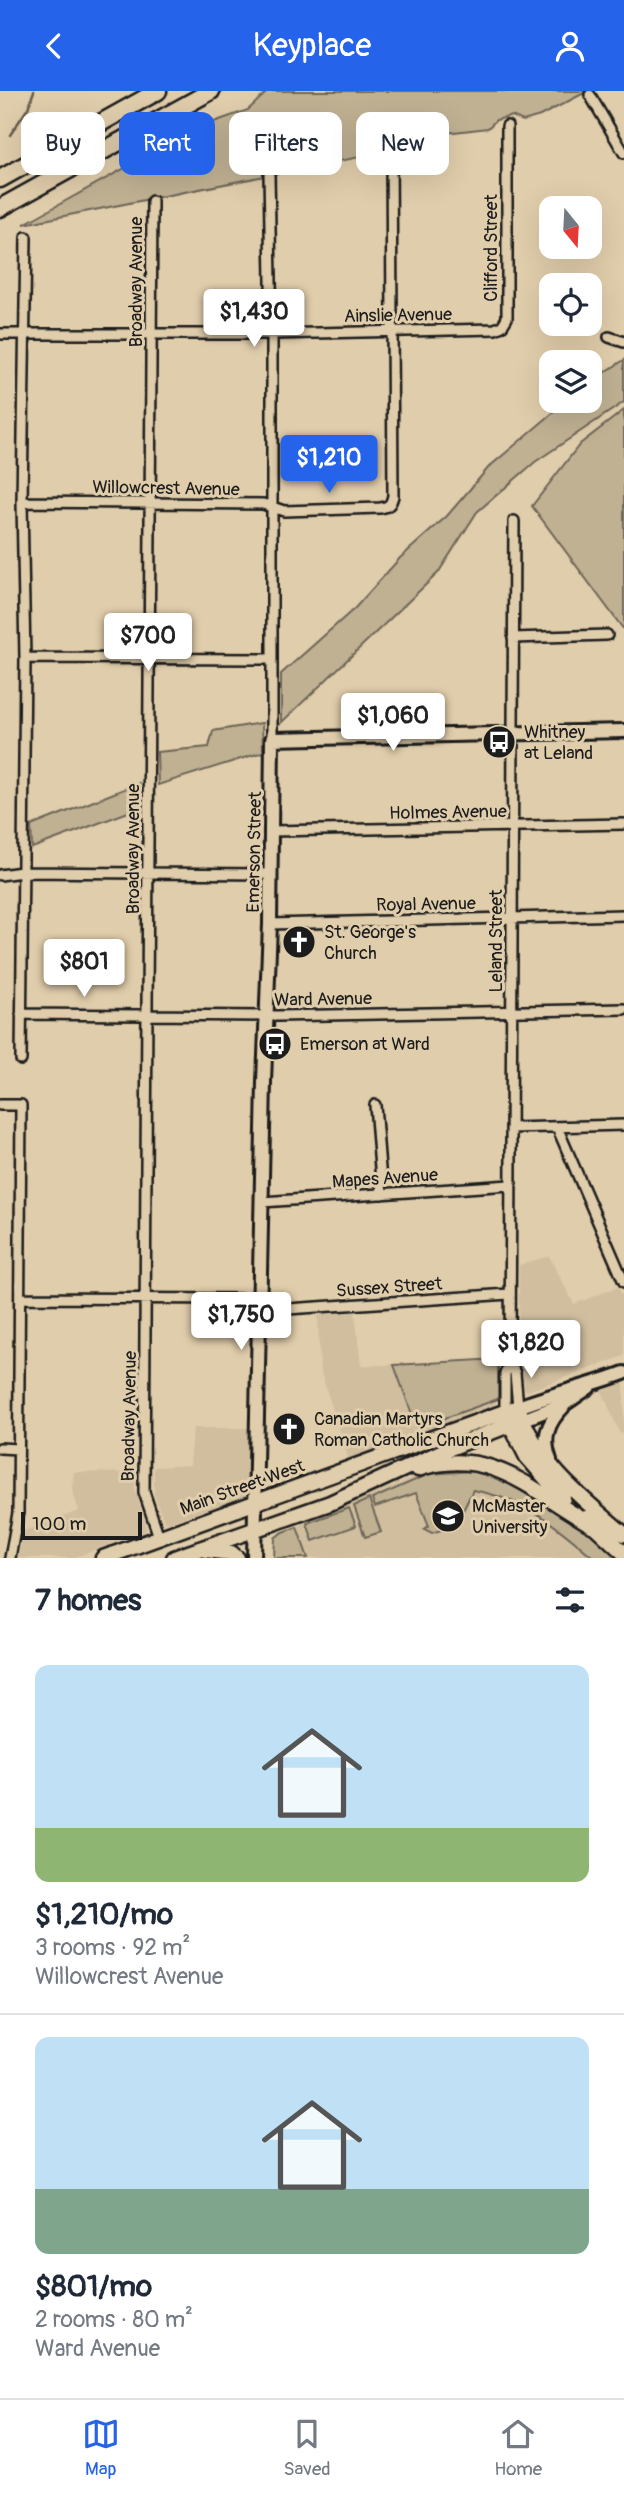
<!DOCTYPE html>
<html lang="en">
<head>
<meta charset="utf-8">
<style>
	body { margin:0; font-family:Pangolin,sans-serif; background:#f2f2f3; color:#1f2937; height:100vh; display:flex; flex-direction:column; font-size:26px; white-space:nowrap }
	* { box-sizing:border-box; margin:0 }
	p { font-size:23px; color:#747a83 }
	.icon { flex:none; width:38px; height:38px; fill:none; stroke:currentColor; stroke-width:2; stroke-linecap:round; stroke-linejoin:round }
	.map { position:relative; height:1467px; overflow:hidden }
	.details { display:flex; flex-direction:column; background:#fff; flex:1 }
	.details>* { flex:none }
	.hud { position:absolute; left:21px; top:21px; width:583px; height:63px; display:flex; gap:14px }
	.needle { width:46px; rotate:162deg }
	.fabs { position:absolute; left:539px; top:105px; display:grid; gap:14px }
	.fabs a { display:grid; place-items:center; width:63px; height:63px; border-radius:14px; background:#fff; box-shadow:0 7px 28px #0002; font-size:35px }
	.scale { position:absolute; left:21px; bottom:18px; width:121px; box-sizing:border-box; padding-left:7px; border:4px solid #1c1c1c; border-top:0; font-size:19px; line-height:24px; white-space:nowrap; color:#1c1c1c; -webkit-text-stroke:5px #e0cdab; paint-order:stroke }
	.price { position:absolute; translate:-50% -60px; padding:0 16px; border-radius:7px; background:#fff; color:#222; font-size:23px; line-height:46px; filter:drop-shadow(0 2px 4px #0008) }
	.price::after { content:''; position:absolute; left:50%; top:42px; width:21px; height:16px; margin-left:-10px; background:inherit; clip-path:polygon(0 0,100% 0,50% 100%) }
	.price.current { background:#2563eb; color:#fff }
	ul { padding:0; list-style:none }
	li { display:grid; align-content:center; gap:14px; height:371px; padding:0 35px }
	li+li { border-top:2px solid #e0e1e3 }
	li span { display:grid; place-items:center; height:217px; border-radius:14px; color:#555 }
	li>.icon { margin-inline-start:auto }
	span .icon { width:126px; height:126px; fill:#fffc; stroke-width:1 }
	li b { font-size:30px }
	h2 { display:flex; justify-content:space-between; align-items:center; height:84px; padding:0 35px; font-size:30px }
	.pill { padding:0 24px; border-radius:14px; background:#fff; box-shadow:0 7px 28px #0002; font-size:24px; line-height:63px }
	.pill.current { background:#2563eb; color:#fff }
	header { display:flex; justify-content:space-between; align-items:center; height:91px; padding:0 35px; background:#2563eb; color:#fff; font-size:32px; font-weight:600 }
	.tab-bar { display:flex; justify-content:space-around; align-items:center; height:98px; border-top:2px solid #e0e1e3; background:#fff; font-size:19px; color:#747a83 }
	.tab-bar a { display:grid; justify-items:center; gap:4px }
	.tab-bar .current { color:#2563eb }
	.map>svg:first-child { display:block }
	.built { fill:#d0be9f }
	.green { fill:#c0b193; stroke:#6e6658; stroke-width:2 }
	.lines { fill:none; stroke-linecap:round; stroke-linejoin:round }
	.stream { stroke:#655d51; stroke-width:2.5 }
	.street-casing { stroke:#1c1c1c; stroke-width:14 }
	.secondary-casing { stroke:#1c1c1c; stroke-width:18 }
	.primary-casing { stroke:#1c1c1c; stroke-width:19 }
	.highway-casing { stroke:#1c1c1c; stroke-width:21 }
	.street { stroke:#e0cdab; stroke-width:9 }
	.secondary { stroke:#e0cdab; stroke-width:12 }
	.primary { stroke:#e0cdab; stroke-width:14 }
	.highway { stroke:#e0cdab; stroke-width:16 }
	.labels { text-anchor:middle; stroke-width:6; stroke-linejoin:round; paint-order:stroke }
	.street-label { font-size:18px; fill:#1c1c1c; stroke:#e0cdab }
	.poi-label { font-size:18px; fill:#1c1c1c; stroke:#e0cdab; text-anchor:start }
</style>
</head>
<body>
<header><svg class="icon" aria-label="back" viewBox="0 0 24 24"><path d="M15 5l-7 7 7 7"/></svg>Keyplace<svg class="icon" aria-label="person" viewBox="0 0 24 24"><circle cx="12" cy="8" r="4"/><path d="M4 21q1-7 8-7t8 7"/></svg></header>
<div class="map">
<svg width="624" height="1467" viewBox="0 0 624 1467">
	<rect width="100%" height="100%" fill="#e0cdab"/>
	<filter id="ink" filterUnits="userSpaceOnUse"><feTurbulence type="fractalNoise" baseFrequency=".0143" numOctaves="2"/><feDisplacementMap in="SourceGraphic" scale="14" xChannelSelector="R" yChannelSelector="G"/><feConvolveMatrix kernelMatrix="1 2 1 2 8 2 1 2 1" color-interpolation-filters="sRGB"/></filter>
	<g filter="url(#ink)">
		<path class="built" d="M549,1165L574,1213L618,1196L624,1209V1265L528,1300L524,1298L519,1257V1174Z
			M355,1221L361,1275L498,1268V1309L492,1318L349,1370L320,1278L318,1224Z
			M624,1292V1341L620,1343L602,1300Z
			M193,1337H250V1403L168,1432L164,1430L154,1404V1376L190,1374Z
			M470,1376L622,1467H274V1451L281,1442L426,1381Z
			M74,1381L135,1382V1399L147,1437L145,1441L73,1467H18L24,1440L79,1420L72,1398Z"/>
		<path class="green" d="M268,0H588L540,25L523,30L512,25L496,29L488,37L420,45L392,44L385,48L380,62L24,133L197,37L248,19Z
			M624,269V311L535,371L477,421L438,482L281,632V583L355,517L400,467L447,425L489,376L567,310H590V291Z
			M624,319V539L532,415L580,353Z
			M262,632L263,661L158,694L157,661L209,656L213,640Z
			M139,692V717L32,757L31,735Z
			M498,1268V1308L417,1337L394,1274Z
			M487,1379L567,1420L622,1467H594C553,1432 529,1410 473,1399L456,1434L432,1442L424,1438L429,1435L416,1402L375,1416L372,1408L429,1383Z
			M369,1408L381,1441L365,1446L354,1415Z
			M349,1417L356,1435L313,1450L307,1432Z
			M297,1436L308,1467H274L275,1447L281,1442Z"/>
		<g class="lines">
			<path class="stream" d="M10,44L28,17L34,0"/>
			<defs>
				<path id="street" d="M590,4L624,62
					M269,83L272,243V648
					M152,110L144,1401L159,1446
					M0,243H272L495,238L502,235L507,227V35
					M609,246L624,251
					M22,411L263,413L284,420L380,417C389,416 391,413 393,405L391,57
					M513,547L607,544
					M25,567L272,568
					M272,740L624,733
					M0,784L22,781L271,783
					M270,833L624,824
					M21,923L278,925L624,918
					M21,969L25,567L22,411L26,146
					M0,1014H21L18,1422L10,1467
					M375,1014L382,1103
					M557,1036L624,1191
					M511,1037L624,1034
					M262,1111L510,1094
					M21,1207L250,1208L273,1219L509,1203
					M510,1271L515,1282L518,1316
					M505,1321V1283L510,1271L514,430
					M0,1357L18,1358"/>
				<path id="secondary" d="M518,1316C553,1303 589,1295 624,1282
					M522,1329L566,1312L589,1296
					M550,1369C542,1348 547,1332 563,1316
					M254,1467L264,991L270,833L272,648L624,640"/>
				<path id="primary" d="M507,1327L527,1366L563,1407
					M418,1378C491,1353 534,1402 592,1434
					M586,1427L624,1462
					M205,1459L231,1462L237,1467
					M103,1467L518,1316C536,1372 581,1407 624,1443
					M174,1467L330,1412L445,1359L522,1329"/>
				<path id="highway" d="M0,88L158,0
					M0,117L211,0"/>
			</defs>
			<use href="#street" class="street-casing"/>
			<use href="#secondary" class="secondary-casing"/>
			<use href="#primary" class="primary-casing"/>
			<use href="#highway" class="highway-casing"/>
			<use href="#street" class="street"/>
			<use href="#secondary" class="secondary"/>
			<use href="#primary" class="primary"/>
			<use href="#highway" class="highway"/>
		</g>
	</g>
	<defs>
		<symbol id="bus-disc" viewBox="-11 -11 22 22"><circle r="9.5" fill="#1c1c1c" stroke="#e0cdab"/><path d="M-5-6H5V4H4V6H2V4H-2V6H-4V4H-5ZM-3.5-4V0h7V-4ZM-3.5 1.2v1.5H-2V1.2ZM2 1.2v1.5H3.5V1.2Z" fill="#fff"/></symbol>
		<symbol id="church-disc" viewBox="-11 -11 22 22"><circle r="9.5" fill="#1c1c1c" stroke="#e0cdab"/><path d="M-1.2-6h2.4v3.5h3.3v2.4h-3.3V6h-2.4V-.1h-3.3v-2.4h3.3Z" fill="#fff"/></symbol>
		<symbol id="university-disc" viewBox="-11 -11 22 22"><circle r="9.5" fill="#1c1c1c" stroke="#e0cdab"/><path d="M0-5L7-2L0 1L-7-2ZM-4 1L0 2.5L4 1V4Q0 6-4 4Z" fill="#fff"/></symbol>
	</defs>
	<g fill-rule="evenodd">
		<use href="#bus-disc" x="480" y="632" width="38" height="38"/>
		<use href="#church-disc" x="280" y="832" width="38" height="38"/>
		<use href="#bus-disc" x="256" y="934" width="38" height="38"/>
		<use href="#church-disc" x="270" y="1319" width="38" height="38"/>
		<use href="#university-disc" x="429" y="1406" width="38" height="38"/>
	</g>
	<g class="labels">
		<g class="street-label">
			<text transform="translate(491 157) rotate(-90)" y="6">Clifford Street</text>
			<text transform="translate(136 191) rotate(-90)" y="6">Broadway Avenue</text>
			<text transform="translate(398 224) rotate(-1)" y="6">Ainslie Avenue</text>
			<text transform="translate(166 397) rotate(1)" y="6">Willowcrest Avenue</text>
			<text transform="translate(448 721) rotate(-1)" y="6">Holmes Avenue</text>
			<text transform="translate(133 758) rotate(-90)" y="6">Broadway Avenue</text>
			<text transform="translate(254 761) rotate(-89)" y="6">Emerson Street</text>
			<text transform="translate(426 813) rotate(-1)" y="6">Royal Avenue</text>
			<text transform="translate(496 850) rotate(-90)" y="6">Leland Street</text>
			<text transform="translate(323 908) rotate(-1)" y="6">Ward Avenue</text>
			<text transform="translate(385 1087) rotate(-4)" y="6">Mapes Avenue</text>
			<text transform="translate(389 1196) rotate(-4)" y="6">Sussex Street</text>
			<text transform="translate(129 1325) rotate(-89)" y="6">Broadway Avenue</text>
			<text transform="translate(242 1396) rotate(-20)" y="6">Main Street West</text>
		</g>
		<g class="poi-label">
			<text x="524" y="647">Whitney<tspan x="524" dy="21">at Leland</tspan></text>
			<text x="324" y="847">St. George's<tspan x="324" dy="21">Church</tspan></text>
			<text x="300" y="959">Emerson at Ward</text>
			<text x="314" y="1334">Canadian Martyrs<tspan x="314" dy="21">Roman Catholic Church</tspan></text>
			<text x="472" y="1421">McMaster<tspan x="472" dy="21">University</tspan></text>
		</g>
	</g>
</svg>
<div class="fabs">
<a><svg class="needle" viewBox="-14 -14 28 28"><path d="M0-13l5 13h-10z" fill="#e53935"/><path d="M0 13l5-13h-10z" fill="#747a83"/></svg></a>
<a><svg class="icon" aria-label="locate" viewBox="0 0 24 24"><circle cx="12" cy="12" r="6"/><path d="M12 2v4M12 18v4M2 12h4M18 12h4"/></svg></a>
<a><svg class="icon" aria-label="layers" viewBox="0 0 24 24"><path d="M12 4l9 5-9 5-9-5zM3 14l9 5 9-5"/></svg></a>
</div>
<div class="scale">100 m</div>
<b class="price" style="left:254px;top:258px">$1,430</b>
<b class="price current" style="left:329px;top:404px">$1,210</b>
<b class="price" style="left:148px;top:582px">$700</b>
<b class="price" style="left:393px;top:662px">$1,060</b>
<b class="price" style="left:84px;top:908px">$801</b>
<b class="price" style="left:241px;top:1261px">$1,750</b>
<b class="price" style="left:531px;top:1289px">$1,820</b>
<div class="hud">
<a class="pill">Buy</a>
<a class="pill current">Rent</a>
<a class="pill">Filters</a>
<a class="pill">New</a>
</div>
</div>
<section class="details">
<h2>7 homes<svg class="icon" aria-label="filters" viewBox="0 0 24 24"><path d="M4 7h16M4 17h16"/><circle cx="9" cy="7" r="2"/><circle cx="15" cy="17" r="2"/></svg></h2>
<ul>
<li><span style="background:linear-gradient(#bfe0f5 75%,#8fb573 0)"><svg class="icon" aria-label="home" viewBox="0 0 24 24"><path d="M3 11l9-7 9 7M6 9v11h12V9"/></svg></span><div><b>$1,210/mo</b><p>3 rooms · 92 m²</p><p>Willowcrest Avenue</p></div></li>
<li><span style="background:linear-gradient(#bfe0f5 70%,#7fa58c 0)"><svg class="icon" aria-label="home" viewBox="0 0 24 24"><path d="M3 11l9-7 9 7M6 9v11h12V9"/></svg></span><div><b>$801/mo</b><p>2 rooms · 80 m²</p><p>Ward Avenue</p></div></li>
</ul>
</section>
<nav class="tab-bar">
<a class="current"><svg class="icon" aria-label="map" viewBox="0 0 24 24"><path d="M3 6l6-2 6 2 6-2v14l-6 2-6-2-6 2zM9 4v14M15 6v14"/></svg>Map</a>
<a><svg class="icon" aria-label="saved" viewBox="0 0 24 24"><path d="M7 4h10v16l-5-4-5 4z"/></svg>Saved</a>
<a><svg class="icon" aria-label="home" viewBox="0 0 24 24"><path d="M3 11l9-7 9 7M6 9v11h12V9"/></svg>Home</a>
</nav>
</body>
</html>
